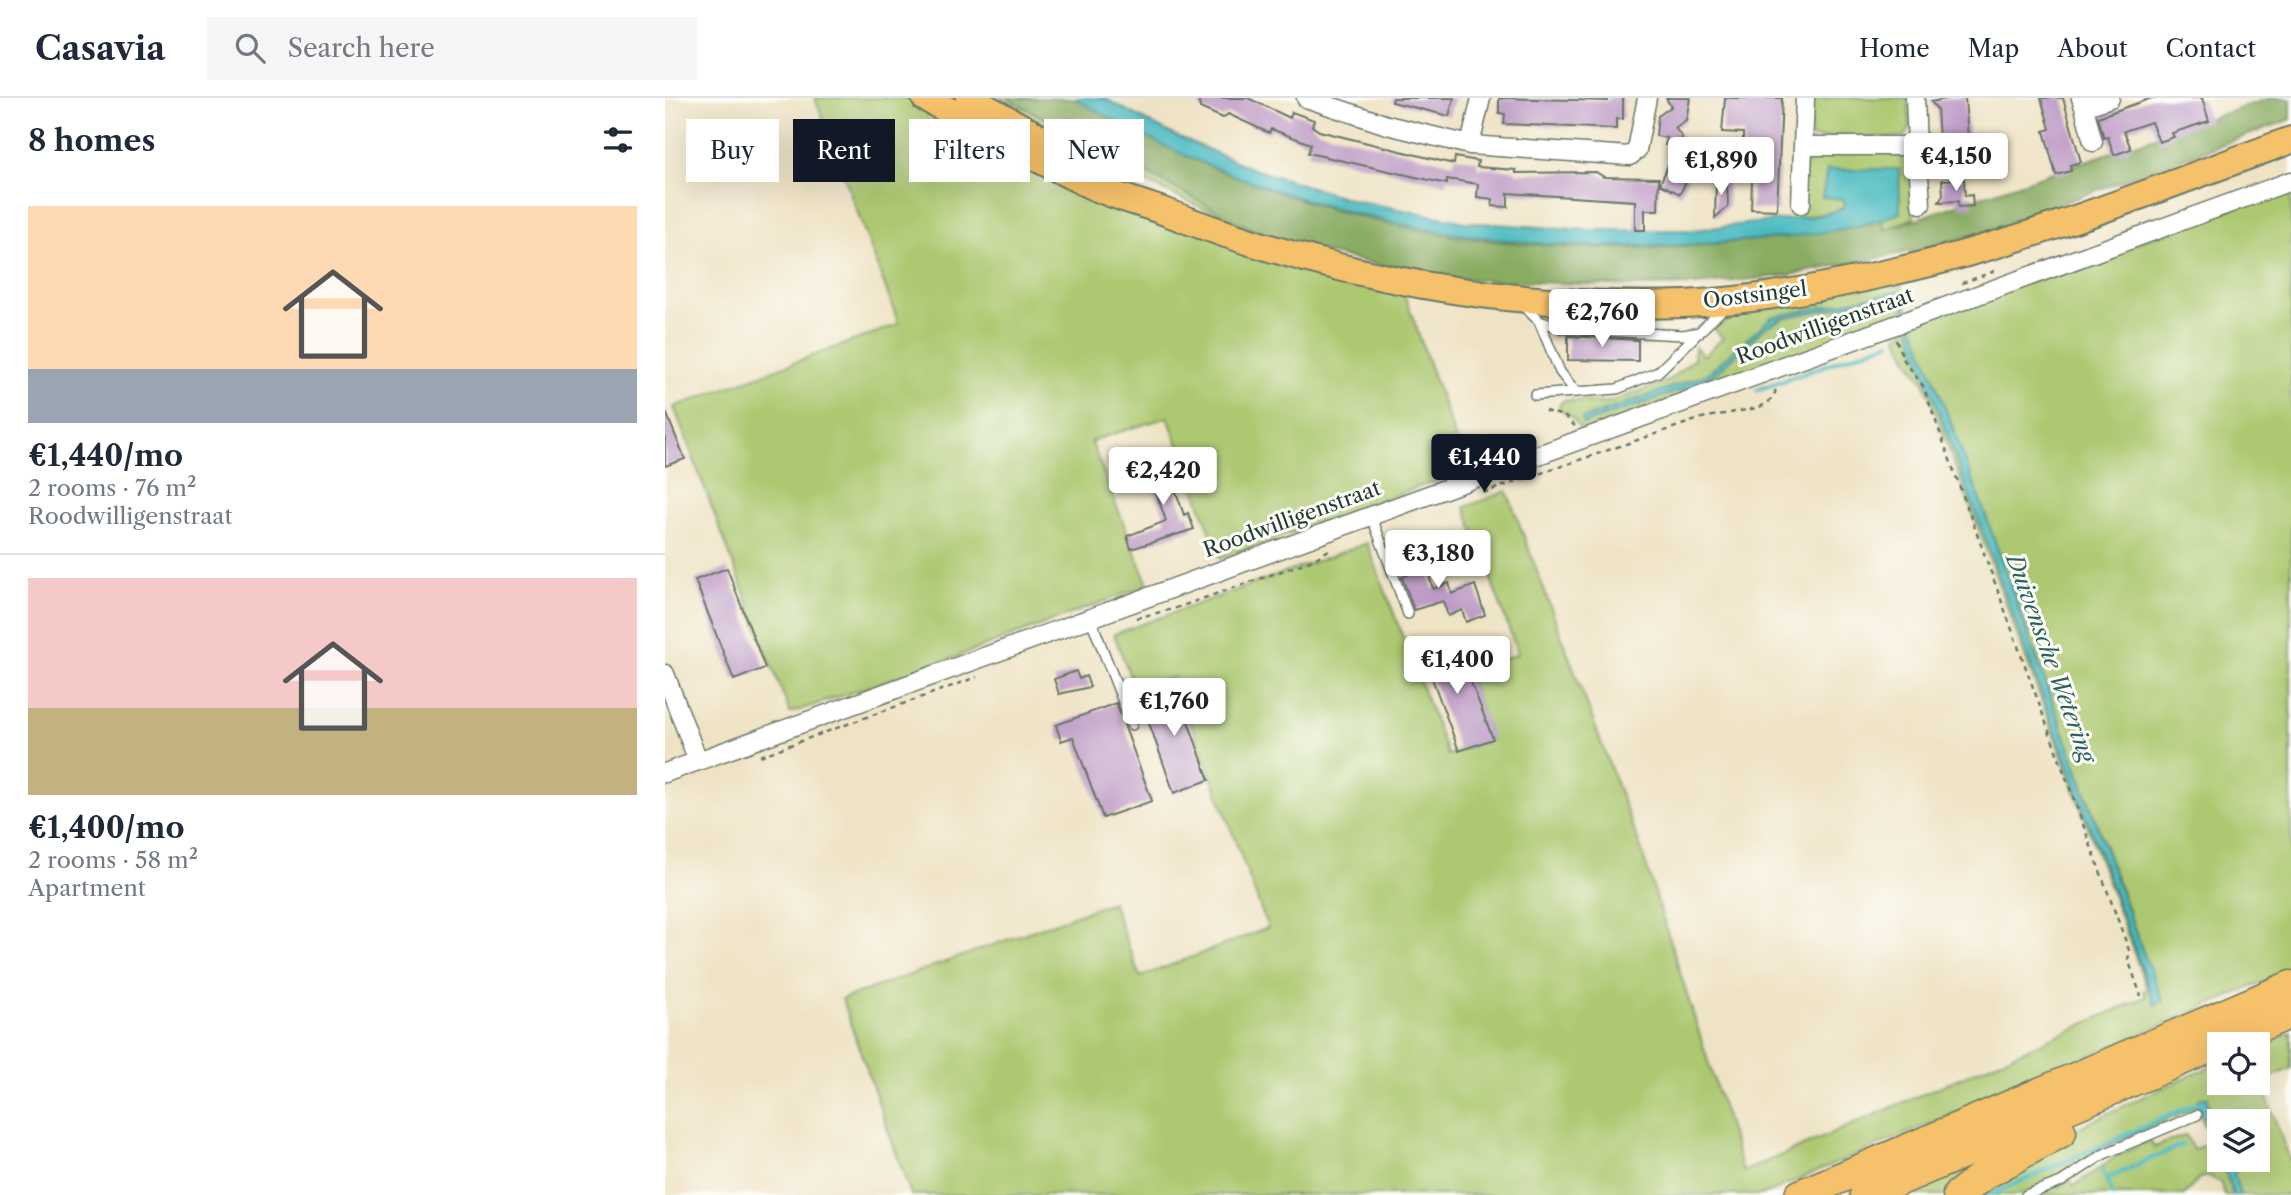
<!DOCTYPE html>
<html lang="en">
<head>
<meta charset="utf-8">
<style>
	body { margin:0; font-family:"Libre Caslon Text",serif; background:#f6f6f7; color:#1f2937; height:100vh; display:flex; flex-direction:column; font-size:26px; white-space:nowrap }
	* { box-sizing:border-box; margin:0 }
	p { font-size:23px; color:#747a83 }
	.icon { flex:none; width:38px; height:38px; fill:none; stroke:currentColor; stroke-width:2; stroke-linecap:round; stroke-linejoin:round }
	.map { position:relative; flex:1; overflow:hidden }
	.side { display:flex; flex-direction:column; background:#fff; width:665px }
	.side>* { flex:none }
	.banner { position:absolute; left:21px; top:21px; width:665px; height:63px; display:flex; gap:14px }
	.tools { position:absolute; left:1542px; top:934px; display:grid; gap:14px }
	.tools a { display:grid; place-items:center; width:63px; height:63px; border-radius:0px; background:#fff; box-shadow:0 7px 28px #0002; font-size:35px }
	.price { position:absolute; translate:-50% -60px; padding:0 16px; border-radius:7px; background:#fff; color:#222; font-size:23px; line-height:46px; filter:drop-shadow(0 2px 4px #0008) }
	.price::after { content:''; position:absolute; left:50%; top:42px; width:21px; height:16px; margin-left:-10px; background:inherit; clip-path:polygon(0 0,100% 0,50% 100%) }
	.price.active { background:#111827; color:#fff }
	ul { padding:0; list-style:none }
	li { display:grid; align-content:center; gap:14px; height:371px; padding:0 28px }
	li+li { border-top:2px solid #e0e1e3 }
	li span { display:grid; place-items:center; height:217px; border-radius:0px; color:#555 }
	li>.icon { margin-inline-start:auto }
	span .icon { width:126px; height:126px; fill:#fffc; stroke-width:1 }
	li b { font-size:30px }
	h2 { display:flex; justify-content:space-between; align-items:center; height:84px; padding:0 28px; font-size:30px }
	.chip { padding:0 24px; border-radius:0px; background:#fff; box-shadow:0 7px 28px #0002; font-size:24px; line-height:63px }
	.chip.active { background:#111827; color:#fff }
	header { display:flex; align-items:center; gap:42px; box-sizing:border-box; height:98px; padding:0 35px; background:#fff; border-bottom:2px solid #e0e1e3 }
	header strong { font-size:33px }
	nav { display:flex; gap:38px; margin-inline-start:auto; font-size:24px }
	.search { width:490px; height:63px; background:#f6f6f7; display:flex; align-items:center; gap:18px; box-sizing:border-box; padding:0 24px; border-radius:0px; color:#747a83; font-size:26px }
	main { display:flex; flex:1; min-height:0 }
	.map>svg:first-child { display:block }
	.green { fill:#acc86f; stroke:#668252; stroke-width:2; fill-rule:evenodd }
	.forest { fill:#89ac62; stroke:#54744b; stroke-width:2 }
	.water { fill:#4abac0; stroke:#347c7a; stroke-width:2 }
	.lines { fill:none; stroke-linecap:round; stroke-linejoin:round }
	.stream { stroke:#4abac0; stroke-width:4.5 }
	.building { fill:#be9cc6 }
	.lane-casing { stroke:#687767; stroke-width:12 }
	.street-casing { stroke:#687767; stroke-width:21 }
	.primary-casing { stroke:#687767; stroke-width:30 }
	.highway-casing { stroke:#687767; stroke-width:33 }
	.path { stroke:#687767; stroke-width:2.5; stroke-dasharray:5 5; stroke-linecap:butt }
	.lane { stroke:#fff; stroke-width:9 }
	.street { stroke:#fff; stroke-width:18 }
	.primary { stroke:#f5c16b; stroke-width:26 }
	.highway { stroke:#f5c16b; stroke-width:30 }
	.labels { text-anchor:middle; stroke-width:6; stroke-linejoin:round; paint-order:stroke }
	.street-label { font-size:21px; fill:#1f3d34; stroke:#fdfcf7 }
	.water-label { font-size:23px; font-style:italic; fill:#2c625e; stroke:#fdfcf7 }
</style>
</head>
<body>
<header>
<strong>Casavia</strong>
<div class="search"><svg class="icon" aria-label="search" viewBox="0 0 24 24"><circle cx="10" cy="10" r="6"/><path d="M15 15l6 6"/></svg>Search here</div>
<nav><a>Home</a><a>Map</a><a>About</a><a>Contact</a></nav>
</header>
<main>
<section class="side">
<h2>8 homes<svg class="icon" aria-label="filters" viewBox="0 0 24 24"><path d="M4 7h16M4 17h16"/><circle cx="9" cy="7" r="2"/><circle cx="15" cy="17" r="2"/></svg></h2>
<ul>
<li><span style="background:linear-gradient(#ffd9b3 75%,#9aa5b1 0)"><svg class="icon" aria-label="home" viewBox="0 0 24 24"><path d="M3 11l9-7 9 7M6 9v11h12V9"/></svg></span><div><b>€1,440/mo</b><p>2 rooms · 76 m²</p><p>Roodwilligenstraat</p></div></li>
<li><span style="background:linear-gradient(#f6c9c9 60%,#c2b280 0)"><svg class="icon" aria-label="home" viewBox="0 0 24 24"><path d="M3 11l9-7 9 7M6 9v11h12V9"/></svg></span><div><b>€1,400/mo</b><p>2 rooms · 58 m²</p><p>Apartment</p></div></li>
</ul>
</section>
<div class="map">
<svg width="1626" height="1097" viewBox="0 0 1626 1097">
	<rect width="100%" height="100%" fill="#fdfcf7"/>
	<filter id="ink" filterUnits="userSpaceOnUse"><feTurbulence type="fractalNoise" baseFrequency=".0143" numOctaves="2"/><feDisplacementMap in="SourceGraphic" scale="14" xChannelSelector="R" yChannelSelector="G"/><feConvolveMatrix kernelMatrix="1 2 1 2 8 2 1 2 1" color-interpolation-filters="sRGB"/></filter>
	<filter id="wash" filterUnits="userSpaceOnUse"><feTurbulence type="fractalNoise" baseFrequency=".00686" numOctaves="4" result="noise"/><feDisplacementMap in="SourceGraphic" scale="28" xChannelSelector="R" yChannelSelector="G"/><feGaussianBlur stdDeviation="1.57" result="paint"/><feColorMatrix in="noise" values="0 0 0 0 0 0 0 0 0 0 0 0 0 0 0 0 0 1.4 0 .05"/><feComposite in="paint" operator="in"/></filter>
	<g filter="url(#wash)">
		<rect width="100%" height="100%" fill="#efe3c5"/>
		<path class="green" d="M150,0H249L301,27L738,192L790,339L799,357L812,368L555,461L503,319L426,343L483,487L275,565L125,615L9,309L234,226Z
			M334,0H342L607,142L453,71L348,12Z
			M1146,0H1243L1245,31L1238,39L1146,40Z
			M1145,51L1241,53L1248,68L1249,120L1219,132L1217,120L1235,115L1234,71L1211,73L1179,101V112L1132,120L1131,109Z
			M1626,90V872L1097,1097H246L177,901L447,804L475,879L603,830L509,579L470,591L449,536L702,445L783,657L827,641L802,574L853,556L800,409L842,393L976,751L1078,1074L1481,899L1479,893L1482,891L1260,286L1242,260L1232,237L1240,234L1238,228ZM1248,227L1311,391L1492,892L1490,907L1256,264L1244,228Z
			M1234,180L1245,217L917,334L908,320L895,311L894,307L899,302L940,305L959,299L1003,283L1029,261L1030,249L1039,258L1058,240L1049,231L1081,210Z
			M1626,934V970L1596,984L1626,1065V1097H1575L1569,1079V1062H1592V1024H1554V1032L1542,1003L1537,999L1532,1003L1551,1043L1554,1062H1557L1568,1097H1560L1555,1084L1544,1078L1535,1080L1519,1097H1371L1405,1082L1409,1088L1452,1058L1485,1042L1489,1049L1521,1037L1528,1052L1547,1043L1531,1010L1430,1054C1413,1075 1379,1092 1352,1097C1336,1097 1317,1097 1301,1097C1379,1041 1466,1004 1554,965V985H1592L1593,948Z
			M1311,1068L1285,1097H1240Z"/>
		<path class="forest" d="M342,0C359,0 396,0 411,1C431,8 460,27 481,38C520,58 561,75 602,90C763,150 948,163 1118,138C1151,134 1185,131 1217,120L1219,132L1605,0H1626V21L1318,134L1244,154L1124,177L1031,187L971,188L768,180L607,142Z"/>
		<path class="water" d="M409,0H439L505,35L588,71L688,102L800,124L920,132H1029L1158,117L1180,109L1179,101L1157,99L1162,72L1234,71L1235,115C1182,135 1120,140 1064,144C836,164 607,118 409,0Z
			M1235,193L1244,217L1241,218L1234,201L1228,198L1118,220L1099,230L1056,271L1037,285L918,326L917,321L1041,277L1107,219Z
			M1248,226L1311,391L1473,842L1498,903L1490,907L1256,264L1244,228Z
			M1543,998L1542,1003L1554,1032V1053L1532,1003Z
			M1557,1062H1584L1569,1075L1575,1097H1568Z"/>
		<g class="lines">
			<path class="stream" d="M1092,292L1225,244
				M1437,1071L1441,1081L1517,1047
				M1441,1081L1448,1097
				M1325,1097L1537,1003"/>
		</g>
		<g id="blocks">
			<path class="building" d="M533,0H583L625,20L627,14L649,22L647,28L654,33L776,63L789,66L790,59L813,63L812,69L851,72V75L931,74L939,79L994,80L993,112H980V132H970V103L843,95V109L827,108L828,101L812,99L813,86L782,81V86L643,55L646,46L606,31L604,35L563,16L558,20L535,10Z
				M728,0H789L784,18L727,4Z
				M834,0L943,3V0H958V21H951V31L839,26L840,16L834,15Z
				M1001,0H1025L1021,22L1010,30L1017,39L1015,50L1033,58L1015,96L995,86L1011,49L1000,47L1002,40L991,38L993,18L1006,9Z
				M1060,0H1117L1112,112L1086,111L1088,53H1078V35L1057,34Z
				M1286,0H1300L1305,66L1276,72L1272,11L1266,4Z
				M1376,0H1398L1416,64L1405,67L1406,73L1391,77L1379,33L1385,31Z
				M1487,0H1537L1544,23L1507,35L1509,39L1494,44L1486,24L1459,33L1466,51L1449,57L1443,39L1439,40L1433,19Z
				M1299,81L1300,98L1307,97L1308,108L1294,109L1293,103L1274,104L1278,97L1277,82Z
				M1051,82H1062L1063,108L1050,120Z
				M903,238L973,242V263L903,262Z
				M0,312L20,361L0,368Z
				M498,356L519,417L523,415L529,431L466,451L462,438L501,423L480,362Z
				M756,451L768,491L784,485L787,496L810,487L820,517L801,524L797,512L783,518L778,503L749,512L737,479L743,477L736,459Z
				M62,470L100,570L69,582L30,482Z
				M787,542L795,564L799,566L828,641L794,653L757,553Z
				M411,573L414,581L421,578L425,589L394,596L389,581Z
				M509,584L544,682L509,695L474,597Z
				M451,605L487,703L438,720L408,639L396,643L391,627Z"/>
		</g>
	</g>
	<g filter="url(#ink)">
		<use href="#blocks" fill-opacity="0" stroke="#687767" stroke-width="2"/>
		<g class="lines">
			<defs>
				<path id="lane" d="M858,208L874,223L895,274L911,294
					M874,223L899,231L1018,237L1035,234
					M870,297L952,291L993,274L1059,210
					M706,417L743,516
					M425,519L467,627
					M1361,1097L1396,1084L1439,1056L1532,1017"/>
				<path id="street" d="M641,0L722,27L805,47L965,58L972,52L982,0
					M1140,0L1138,48H1252L1250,0
					M1416,0L1419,9L1445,0
					M1419,9L1428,44
					M805,47L816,0
					M1252,48L1256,106
					M1136,106L1138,48
					M0,576L33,663
					M0,675L1626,83"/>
				<path id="primary" d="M260,0C315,29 369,60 425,87C451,99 480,106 506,116C669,179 844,212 1019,206C1089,203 1163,189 1231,173C1366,143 1496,89 1626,42
					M304,0L401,54"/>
				<path id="highway" d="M1135,1097L1626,888
					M1200,1097L1626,915
					M1293,1097L1320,1076L1396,1034"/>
			</defs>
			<use href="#lane" class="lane-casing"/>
			<use href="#street" class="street-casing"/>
			<use href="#primary" class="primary-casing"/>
			<use href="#highway" class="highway-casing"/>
			<path class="path" d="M1297,185L1330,173
				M1231,242L1239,262L1258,288L1465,855L1463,861L1476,898
				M1105,255C1116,224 1169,226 1196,222
				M880,313L899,318L910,328
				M818,395L1037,320L1092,310L1103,305L1110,295L1111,288
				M471,520L508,511L648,462L667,450
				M95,658L312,579"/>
			<use href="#lane" class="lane"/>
			<use href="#street" class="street"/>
			<use href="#primary" class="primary"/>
			<use href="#highway" class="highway"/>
		</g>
	</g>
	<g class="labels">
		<g class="street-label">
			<text transform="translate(1090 197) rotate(-7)" y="7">Oostsingel</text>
			<text transform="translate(1160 228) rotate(-20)" y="7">Roodwilligenstraat</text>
			<text transform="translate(627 421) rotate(-20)" y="7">Roodwilligenstraat</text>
		</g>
		<g class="water-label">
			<text transform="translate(1386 560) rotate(70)" y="8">Duivensche Wetering</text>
		</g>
	</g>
</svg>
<div class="tools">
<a><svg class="icon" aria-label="locate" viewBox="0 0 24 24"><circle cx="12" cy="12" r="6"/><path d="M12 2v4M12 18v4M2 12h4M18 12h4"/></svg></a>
<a><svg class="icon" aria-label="layers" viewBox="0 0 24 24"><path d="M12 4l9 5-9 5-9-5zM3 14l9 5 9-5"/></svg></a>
</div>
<b class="price" style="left:1291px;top:95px">€4,150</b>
<b class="price" style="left:1056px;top:99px">€1,890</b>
<b class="price" style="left:937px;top:251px">€2,760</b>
<b class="price active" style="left:819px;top:396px">€1,440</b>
<b class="price" style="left:498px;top:409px">€2,420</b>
<b class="price" style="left:773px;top:492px">€3,180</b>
<b class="price" style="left:792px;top:598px">€1,400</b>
<b class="price" style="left:509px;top:640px">€1,760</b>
<div class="banner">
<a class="chip">Buy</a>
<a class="chip active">Rent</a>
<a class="chip">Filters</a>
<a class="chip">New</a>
</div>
</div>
</main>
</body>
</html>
